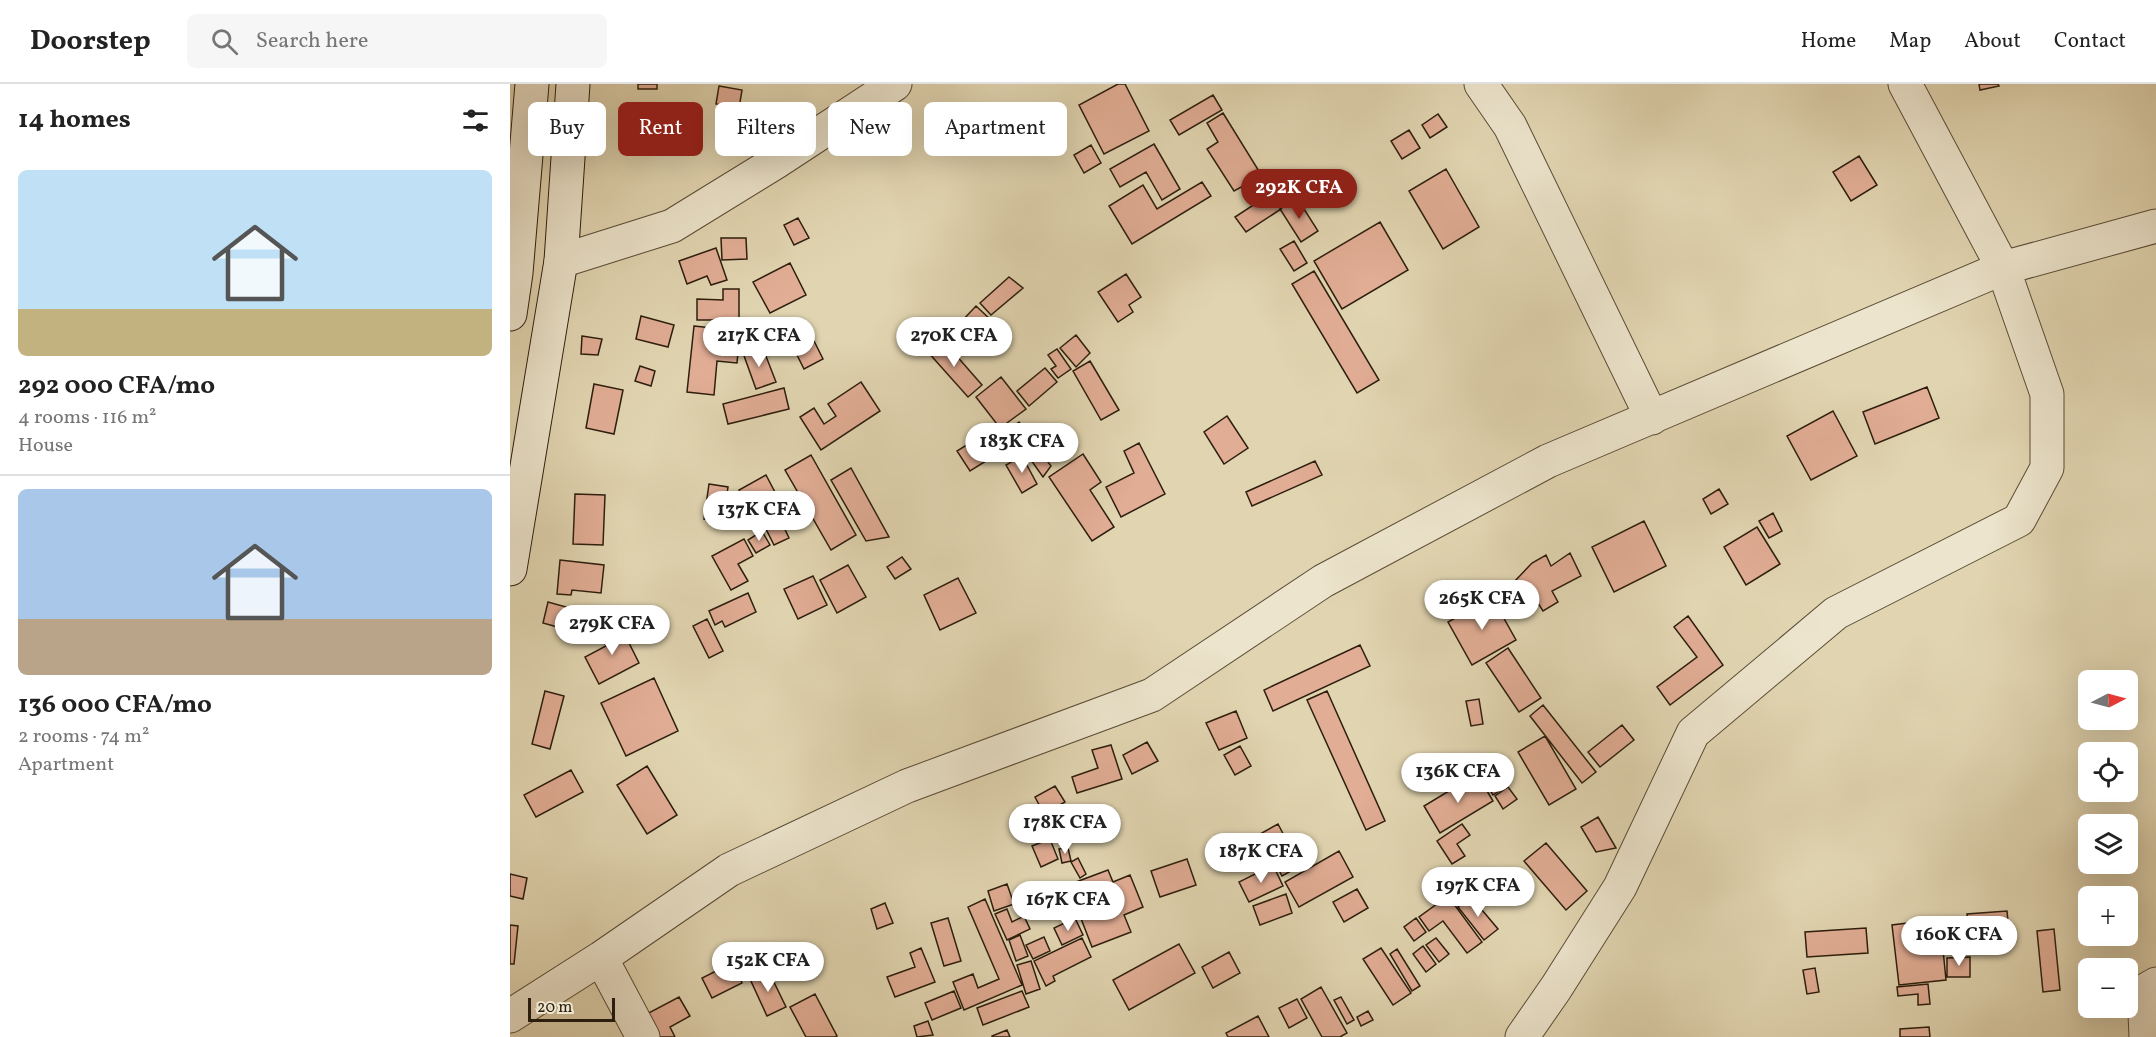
<!DOCTYPE html>
<html lang="en">
<head>
<meta charset="utf-8">
<style>
	body { margin:0; font-family:Vollkorn,serif; background:#f6f6f6; color:#222; height:100vh; display:flex; flex-direction:column; font-size:22px; white-space:nowrap }
	* { box-sizing:border-box; margin:0 }
	p { font-size:20px; color:#767676 }
	.icon { flex:none; width:33px; height:33px; fill:none; stroke:currentColor; stroke-width:2; stroke-linecap:round; stroke-linejoin:round }
	.map { position:relative; flex:1; overflow:hidden }
	.drawer { display:flex; flex-direction:column; background:#fff; width:510px }
	.drawer>* { flex:none }
	.hud { position:absolute; left:18px; top:18px; width:570px; height:54px; display:flex; gap:12px }
	.needle { width:39px; rotate:84deg }
	.tools { position:absolute; left:1568px; top:586px; display:grid; gap:12px }
	.tools a { display:grid; place-items:center; width:60px; height:60px; border-radius:9px; background:#fff; box-shadow:0 6px 24px #0002; font-size:30px }
	.scale { position:absolute; left:18px; bottom:15px; width:87px; box-sizing:border-box; padding-left:6px; border:3px solid #2d1e0d; border-top:0; font-size:16px; line-height:21px; white-space:nowrap; color:#2d1e0d; -webkit-text-stroke:4px #ece4cc; paint-order:stroke }
	.price { position:absolute; translate:-50% -51px; padding:0 14px; border-radius:21px; background:#fff; color:#222; font-size:20px; line-height:39px; filter:drop-shadow(0 2px 3px #0008) }
	.price::after { content:''; position:absolute; left:50%; top:36px; width:18px; height:14px; margin-left:-9px; background:inherit; clip-path:polygon(0 0,100% 0,50% 100%) }
	.price.current { background:#8f2418; color:#fff }
	ul { padding:0; list-style:none }
	li { display:grid; align-content:center; gap:12px; height:318px; padding:0 18px }
	li+li { border-top:2px solid #e0e0e0 }
	li span { display:grid; place-items:center; height:186px; border-radius:9px; color:#555 }
	li>.icon { margin-inline-start:auto }
	span .icon { width:108px; height:108px; fill:#fffc; stroke-width:1 }
	li b { font-size:26px }
	h2 { display:flex; justify-content:space-between; align-items:center; height:72px; padding:0 18px; font-size:26px }
	.chip { padding:0 21px; border-radius:9px; background:#fff; box-shadow:0 6px 24px #0002; font-size:21px; line-height:54px }
	.chip.current { background:#8f2418; color:#fff }
	header { display:flex; align-items:center; gap:36px; box-sizing:border-box; height:84px; padding:0 30px; background:#fff; border-bottom:2px solid #e0e0e0 }
	header strong { font-size:28px }
	nav { display:flex; gap:33px; margin-inline-start:auto; font-size:21px }
	.search { width:420px; height:54px; background:#f6f6f6; display:flex; align-items:center; gap:15px; box-sizing:border-box; padding:0 21px; border-radius:9px; color:#767676; font-size:22px }
	main { display:flex; flex:1; min-height:0 }
	.map>svg:first-child { display:block }
	.building { fill:#e1ad95; stroke:#2d1e0d; stroke-width:1.5 }
	.lines { fill:none; stroke-linecap:round; stroke-linejoin:round }
	.street-casing { stroke:#5a4c36; stroke-width:35 }
	.secondary-casing { stroke:#2d1e0d; stroke-width:35 }
	.street { stroke:#ece4cc; stroke-width:33 }
	.secondary { stroke:#ece4cc; stroke-width:33 }
</style>
</head>
<body>
<header>
<strong>Doorstep</strong>
<div class="search"><svg class="icon" aria-label="search" viewBox="0 0 24 24"><circle cx="10" cy="10" r="6"/><path d="M15 15l6 6"/></svg>Search here</div>
<nav><a>Home</a><a>Map</a><a>About</a><a>Contact</a></nav>
</header>
<main>
<section class="drawer">
<h2>14 homes<svg class="icon" aria-label="filters" viewBox="0 0 24 24"><path d="M4 7h16M4 17h16"/><circle cx="9" cy="7" r="2"/><circle cx="15" cy="17" r="2"/></svg></h2>
<ul>
<li><span style="background:linear-gradient(#bfe0f5 75%,#c2b280 0)"><svg class="icon" aria-label="home" viewBox="0 0 24 24"><path d="M3 11l9-7 9 7M6 9v11h12V9"/></svg></span><div><b>292 000 CFA/mo</b><p>4 rooms · 116 m²</p><p>House</p></div></li>
<li><span style="background:linear-gradient(#a9c7e8 70%,#b9a48a 0)"><svg class="icon" aria-label="home" viewBox="0 0 24 24"><path d="M3 11l9-7 9 7M6 9v11h12V9"/></svg></span><div><b>136 000 CFA/mo</b><p>2 rooms · 74 m²</p><p>Apartment</p></div></li>
</ul>
</section>
<div class="map">
<svg width="1646" height="953" viewBox="0 0 1646 953">
	<rect width="100%" height="100%" fill="#e1d5b1"/>
	<filter id="stains"><feTurbulence type="fractalNoise" baseFrequency=".00333" numOctaves="4"/><feColorMatrix values="0 0 0 0 .2 0 0 0 0 .09 0 0 0 0 .02 0 0 0 .5 -.17"/></filter>
	<radialGradient id="worn" r=".72"><stop offset=".6" stop-color="#630" stop-opacity="0"/><stop offset="1" stop-color="#630" stop-opacity=".3"/></radialGradient>
	<path class="building" d="M128,0H147V5H128Z
		M608,0H615L639,47L594,70L569,21Z
		M1469,0H1488L1489,2L1470,6Z
		M209,2L232,6L229,24L206,20Z
		M703,11L712,26L669,51L660,36Z
		M713,29L760,105L744,115L735,101L724,107L697,65L708,58L697,39Z
		M928,30L937,43L920,54L912,41Z
		M899,46L910,64L892,75L881,57Z
		M644,60L670,105L652,116L636,88L610,103L600,85Z
		M581,61L591,79L574,89L564,71Z
		M1349,72L1367,101L1341,117L1323,88Z
		M936,85L969,143L933,165L899,107Z
		M692,98L701,112L622,160L599,122L633,101L647,125Z
		M754,114L759,122L766,118L771,125L736,148L725,133Z
		M787,114L808,147L791,158L770,125Z
		M288,134L299,154L284,161L274,141Z
		M870,138L898,186L832,225L804,177Z
		M211,154H236L237,175L212,176Z
		M784,157L797,179L784,187L770,165Z
		M206,164L217,196L201,201L197,192L177,200L169,177Z
		M280,179L296,211L260,229L243,198Z
		M804,187L869,296L847,309L782,200Z
		M616,190L631,213L619,221L623,228L608,238L588,208Z
		M499,193L513,204L481,231L470,219Z
		M213,205H229V236H187V215L213,216Z
		M466,222L482,237L465,254L450,239Z
		M131,232L164,241L158,263L126,255Z
		M445,238L459,253L447,265L432,251Z
		M184,242L230,247L227,279L207,277L204,311L177,308Z
		M299,247L313,275L294,285L280,257Z
		M566,251L580,269L566,283L550,264Z
		M72,252L92,255L88,271L71,270Z
		M431,254L472,301L458,313L417,267Z
		M252,262L266,298L246,305L233,269Z
		M547,265L561,285L548,294L541,285L546,282L538,271Z
		M580,277L609,326L591,336L563,287Z
		M130,282L145,287L141,302L125,297Z
		M535,284L547,298L519,322L507,307Z
		M491,293L516,325L490,344L466,313Z
		M351,298L370,327L311,366L290,333L304,324L314,340L326,332L318,320Z
		M84,300L113,306L104,350L76,344Z
		M1417,303L1429,334L1365,360L1353,328Z
		M274,304L279,325L218,340L213,320Z
		M1323,327L1347,372L1301,396L1277,352Z
		M717,332L738,364L714,380L694,348Z
		M509,338L541,382L533,393L499,345Z
		M463,357L476,377L460,387L447,367Z
		M629,359L655,410L611,433L596,403L624,389L614,367Z
		M573,370L591,398L580,406L604,443L582,457L539,393Z
		M301,371L346,451L321,466L275,386Z
		M512,372L527,400L512,409L496,381Z
		M805,377L812,391L742,422L736,408Z
		M341,384L379,453L356,457L321,396Z
		M256,391L267,412L240,427L229,406Z
		M199,400L218,403L213,438L194,435Z
		M1209,405L1218,420L1201,430L1193,415Z
		M65,410L95,411L93,461L63,460Z
		M1263,429L1272,447L1259,454L1249,437Z
		M270,435L279,454L264,461L255,443Z
		M1134,437L1156,482L1104,508L1082,463Z
		M1247,443L1270,480L1236,501L1214,463Z
		M252,447L260,461L246,469L238,456Z
		M234,455L243,472L228,480L238,497L221,506L202,472Z
		M1060,469L1071,492L1042,507L1048,518L1033,527L1026,516L1013,519L1002,500L1022,479L1036,471L1041,482Z
		M392,473L401,485L385,495L377,483Z
		M50,476L94,481L91,509L62,506L61,511L47,510Z
		M338,481L356,513L327,529L310,496Z
		M303,492L317,521L288,535L274,505Z
		M448,494L466,529L430,546L414,511Z
		M238,509L246,528L215,543L212,537L205,541L199,527Z
		M982,513L1006,556L962,581L938,538Z
		M38,518L56,523L51,544L33,539Z
		M1178,532L1213,581L1160,621L1147,603L1187,573L1164,543Z
		M197,535L213,567L199,574L183,542Z
		M110,541L129,579L89,600L75,573L96,562L90,551Z
		M850,561L860,582L763,627L754,606Z
		M998,564L1031,614L1009,628L976,579Z
		M144,594L168,647L116,672L91,619Z
		M35,607L54,612L40,665L22,660Z
		M817,607L875,737L856,746L797,616Z
		M969,615L973,640L961,642L956,617Z
		M1033,621L1086,688L1072,699L1020,632Z
		M726,627L737,654L709,666L696,639Z
		M1112,641L1124,656L1090,683L1078,668Z
		M1035,652L1066,705L1039,721L1008,668Z
		M637,658L648,677L622,690L613,671Z
		M601,661L612,695L567,709L562,693L588,684L582,666Z
		M730,662L741,682L725,691L714,671Z
		M137,682L167,731L137,750L107,701Z
		M983,683L995,703L983,711L970,690Z
		M61,686L73,708L26,733L14,711Z
		M967,690L983,717L930,749L914,722Z
		M545,702L555,718L534,730L525,713Z
		M998,703L1007,715L993,725L985,712Z
		M1088,733L1106,764L1086,768L1071,743Z
		M768,740L790,782L772,792L750,750Z
		M952,740L960,751L947,760L955,772L942,780L927,757Z
		M540,755L548,775L531,783L522,762Z
		M1036,759L1077,807L1056,826L1014,777Z
		M558,764L561,777L552,779L549,765Z
		M829,767L843,793L789,823L775,798Z
		M568,774L576,790L570,794L561,778Z
		M677,775L686,801L650,813L641,787Z
		M763,781L773,802L739,818L729,798Z
		M598,786L603,798L620,791L633,823L614,831L621,848L582,863L558,801Z
		M0,790L17,794L13,815L0,812Z
		M553,798L565,831L553,836L541,802Z
		M497,800L504,820L484,827L478,807Z
		M847,805L858,824L834,838L823,818Z
		M776,810L782,829L750,841L743,822Z
		M938,812L972,858L957,869L933,837L919,847L909,833Z
		M961,813L988,845L974,856L948,823Z
		M475,815L512,901L454,926L443,898L463,890L468,904L489,895L458,823Z
		M375,819L383,839L367,845L361,825Z
		M497,825L502,838L514,832L520,845L497,856L485,830Z
		M1497,827L1499,848L1459,851L1457,830Z
		M438,834L451,877L434,882L421,839Z
		M565,834L573,851L552,861L544,844Z
		M906,834L916,848L904,857L894,843Z
		M1430,835L1436,896L1389,901L1382,841Z
		M0,841L8,842L4,880H0Z
		M1356,844L1358,869L1297,873L1295,848Z
		M1544,845L1550,906L1533,908L1527,847Z
		M510,851L518,872L506,877L499,856Z
		M534,853L540,867L523,875L516,861Z
		M572,854L581,873L543,892L545,897L536,902L524,877Z
		M926,854L939,870L929,878L916,861Z
		M669,860L685,889L619,926L603,896Z
		M913,862L926,880L916,888L903,870Z
		M411,864L425,898L385,913L377,893L405,883L400,869Z
		M871,864L901,909L883,921L853,875Z
		M887,865L910,902L902,907L880,870Z
		M719,868L730,889L703,904L692,883Z
		M1460,873V893H1437V874Z
		M521,877L530,905L516,910L507,881Z
		M222,879L232,899L202,914L192,894Z
		M1305,884L1309,908L1297,910L1293,886Z
		M258,886L276,923L257,932L240,895Z
		M1418,900L1420,920L1408,921V910L1388,912L1387,903Z
		M811,903L837,949L830,953H812L791,915Z
		M444,907L451,924L422,936L415,919Z
		M512,907L519,923L473,941L467,924Z
		M305,910L327,952L325,953H296L280,923Z
		M169,913L180,932L160,943L165,953H141L131,933Z
		M831,913L844,936L837,940L824,916Z
		M787,915L797,934L779,944L769,924Z
		M858,927L863,936L851,942L847,933Z
		M748,932L759,953H718L716,949Z
		M418,937L423,951L407,953L404,942Z
		M1419,943L1420,953H1390V945Z
		M497,946L500,953H482V952Z"/>
	<g class="lines">
		<defs>
			<path id="street" d="M971,0L1000,42L1142,334
				M51,177L162,142L266,78L385,0
				M91,874L133,953
				M0,932L91,874L219,786L397,702L642,611L813,497L1038,377L1493,184L1646,142
				M1012,953L1046,904L1110,803L1183,649L1326,529L1509,436L1537,384V310L1493,184L1395,0
				M1636,953L1634,907L1646,900"/>
			<path id="secondary" d="M0,230L6,189L22,0
				M0,485L51,177L63,0"/>
		</defs>
		<use href="#street" class="street-casing"/>
		<use href="#secondary" class="secondary-casing"/>
		<use href="#street" class="street"/>
		<use href="#secondary" class="secondary"/>
	</g>
	<rect width="100%" height="100%" filter="url(#stains)"/>
	<rect width="100%" height="100%" fill="url(#worn)"/>
</svg>
<div class="tools">
<a><svg class="needle" viewBox="-14 -14 28 28"><path d="M0-13l5 13h-10z" fill="#e53935"/><path d="M0 13l5-13h-10z" fill="#767676"/></svg></a>
<a><svg class="icon" aria-label="locate" viewBox="0 0 24 24"><circle cx="12" cy="12" r="6"/><path d="M12 2v4M12 18v4M2 12h4M18 12h4"/></svg></a>
<a><svg class="icon" aria-label="layers" viewBox="0 0 24 24"><path d="M12 4l9 5-9 5-9-5zM3 14l9 5 9-5"/></svg></a>
<a>+</a>
<a>−</a>
</div>
<div class="scale">20 m</div>
<b class="price current" style="left:789px;top:136px">292K CFA</b>
<b class="price" style="left:249px;top:284px">217K CFA</b>
<b class="price" style="left:444px;top:284px">270K CFA</b>
<b class="price" style="left:512px;top:390px">183K CFA</b>
<b class="price" style="left:249px;top:458px">137K CFA</b>
<b class="price" style="left:972px;top:547px">265K CFA</b>
<b class="price" style="left:102px;top:572px">279K CFA</b>
<b class="price" style="left:948px;top:720px">136K CFA</b>
<b class="price" style="left:555px;top:771px">178K CFA</b>
<b class="price" style="left:751px;top:800px">187K CFA</b>
<b class="price" style="left:968px;top:834px">197K CFA</b>
<b class="price" style="left:558px;top:848px">167K CFA</b>
<b class="price" style="left:1449px;top:883px">160K CFA</b>
<b class="price" style="left:258px;top:909px">152K CFA</b>
<div class="hud">
<a class="chip">Buy</a>
<a class="chip current">Rent</a>
<a class="chip">Filters</a>
<a class="chip">New</a>
<a class="chip">Apartment</a>
</div>
</div>
</main>
</body>
</html>
